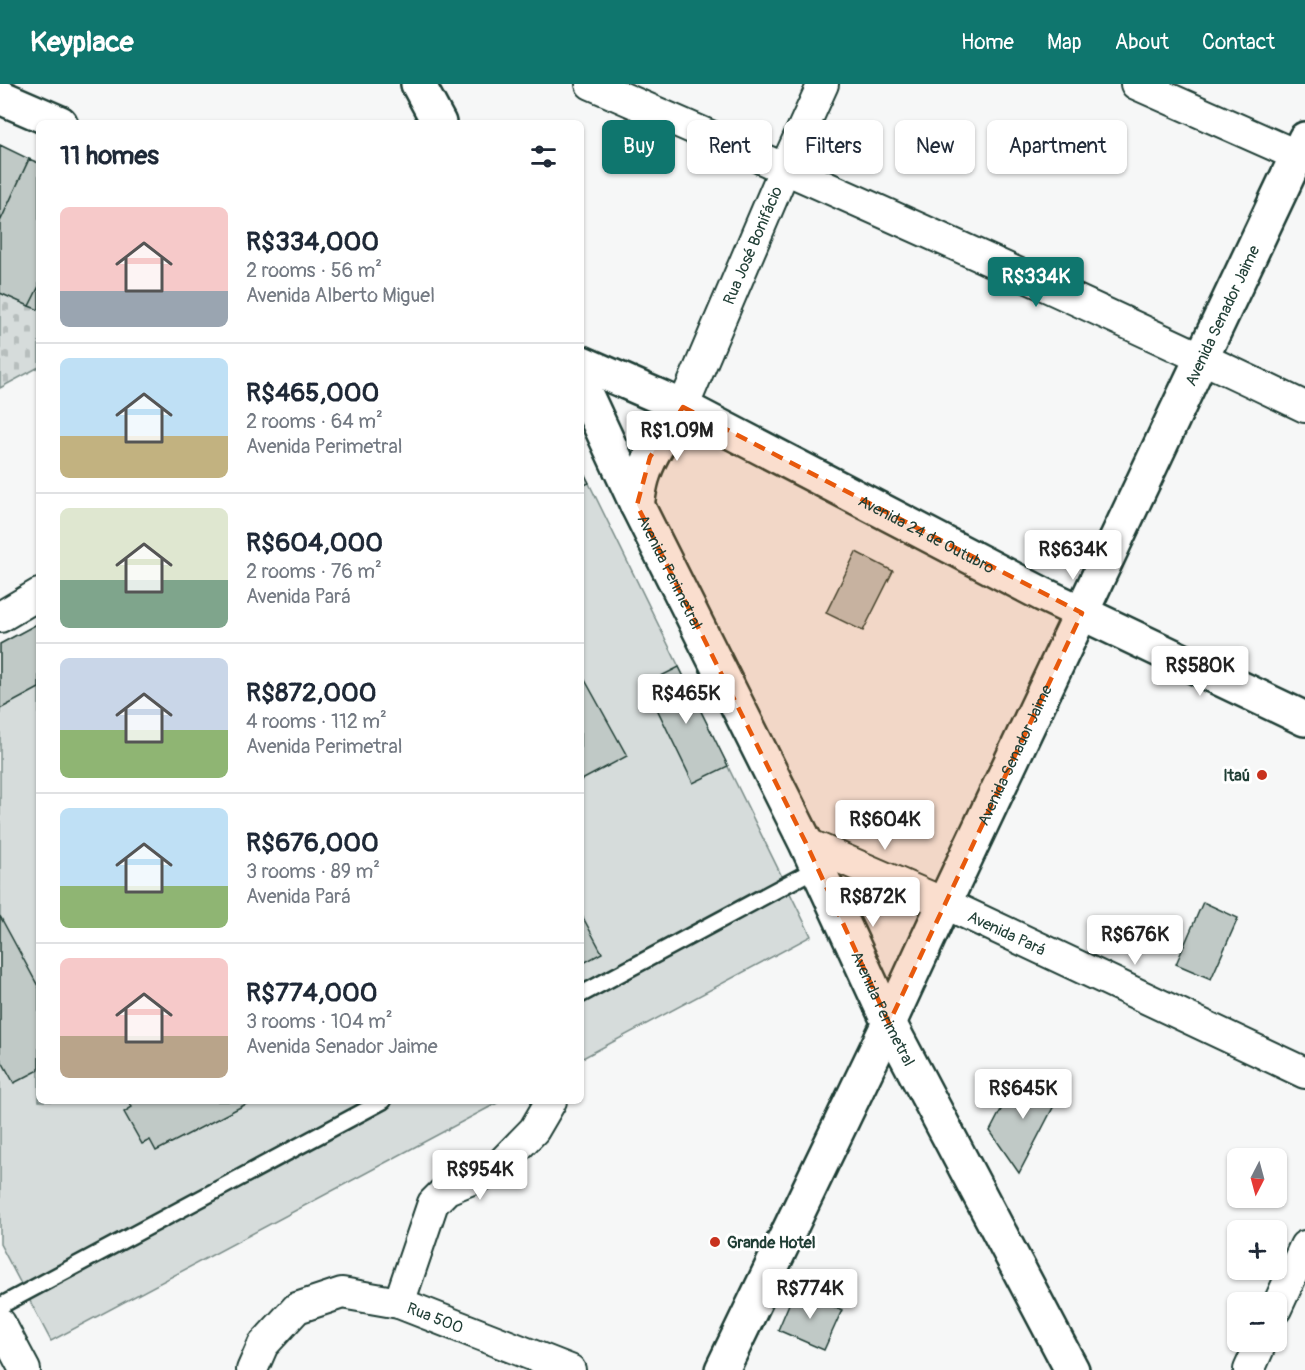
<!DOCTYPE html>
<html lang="en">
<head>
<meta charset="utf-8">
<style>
	body { margin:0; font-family:Pangolin,sans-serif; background:#f2f2f3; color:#1f2937; height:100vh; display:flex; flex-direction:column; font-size:22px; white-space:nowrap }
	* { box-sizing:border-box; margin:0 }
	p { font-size:20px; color:#747a83 }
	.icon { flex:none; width:33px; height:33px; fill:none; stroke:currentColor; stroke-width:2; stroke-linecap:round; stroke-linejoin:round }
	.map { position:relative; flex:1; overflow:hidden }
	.side { position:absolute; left:36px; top:36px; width:548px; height:984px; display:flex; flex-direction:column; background:#fff; border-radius:9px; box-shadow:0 2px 4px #0004 }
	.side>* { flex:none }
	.banner { position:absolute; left:602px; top:36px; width:570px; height:54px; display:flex; gap:12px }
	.needle { width:39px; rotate:186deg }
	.fabs { position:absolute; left:1227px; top:1064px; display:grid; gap:12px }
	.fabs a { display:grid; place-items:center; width:60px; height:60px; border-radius:9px; background:#fff; box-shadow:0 2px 4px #0004; font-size:30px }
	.price { position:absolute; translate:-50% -51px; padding:0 14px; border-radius:6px; background:#fff; color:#222; font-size:20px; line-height:39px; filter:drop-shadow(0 2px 3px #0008) }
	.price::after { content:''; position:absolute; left:50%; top:36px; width:18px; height:14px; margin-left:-9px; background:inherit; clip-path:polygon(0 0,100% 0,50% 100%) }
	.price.on { background:#0f766e; color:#fff }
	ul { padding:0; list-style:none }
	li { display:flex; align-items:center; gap:18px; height:150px; padding:0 24px }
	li+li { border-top:2px solid #e0e1e3 }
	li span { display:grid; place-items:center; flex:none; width:168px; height:120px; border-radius:9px; color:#555 }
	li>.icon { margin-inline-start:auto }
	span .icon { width:72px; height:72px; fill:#fffc; stroke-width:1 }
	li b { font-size:26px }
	h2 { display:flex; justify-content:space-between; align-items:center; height:72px; padding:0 24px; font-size:26px }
	.chip { padding:0 21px; border-radius:9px; background:#fff; box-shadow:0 2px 4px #0004; font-size:21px; line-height:54px }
	.chip.on { background:#0f766e; color:#fff }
	header { display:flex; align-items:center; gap:36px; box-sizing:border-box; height:84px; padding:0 30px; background:#0f766e; color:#fff }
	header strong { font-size:28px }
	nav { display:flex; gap:33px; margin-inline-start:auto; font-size:21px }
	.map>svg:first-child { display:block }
	.cemetery { fill:url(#cemetery-stones); stroke:#7a8c88; stroke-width:1.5 }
	.garden { fill:#d6dcdb; stroke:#7a8c88; stroke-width:1.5 }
	.building { fill:#c0c9c6; stroke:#1f3d34; stroke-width:1.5 }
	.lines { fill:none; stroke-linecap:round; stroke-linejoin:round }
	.lane-casing { stroke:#1f3d34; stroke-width:20 }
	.street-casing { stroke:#1f3d34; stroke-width:34 }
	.secondary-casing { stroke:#1f3d34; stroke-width:38 }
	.lane { stroke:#fff; stroke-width:15 }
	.street { stroke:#fff; stroke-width:30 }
	.secondary { stroke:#fff; stroke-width:33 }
	.marked { fill:#e8590c; fill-opacity:0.2; stroke:#e8590c; stroke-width:4.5; stroke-dasharray:12 8; stroke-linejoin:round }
	.poi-dot { fill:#c8321e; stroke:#fff; stroke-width:2 }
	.labels { text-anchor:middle; stroke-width:6; stroke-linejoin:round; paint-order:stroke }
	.street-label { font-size:16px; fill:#1f3d34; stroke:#fff }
	.poi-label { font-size:16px; font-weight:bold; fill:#1f3d34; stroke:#fff; text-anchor:end }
</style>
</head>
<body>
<header>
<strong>Keyplace</strong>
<nav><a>Home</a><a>Map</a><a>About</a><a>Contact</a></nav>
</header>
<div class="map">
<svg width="1305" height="1286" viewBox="0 0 1305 1286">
	<defs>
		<pattern id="cemetery-stones" width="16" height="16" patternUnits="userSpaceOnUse" patternTransform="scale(1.5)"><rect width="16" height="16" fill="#d6dcdb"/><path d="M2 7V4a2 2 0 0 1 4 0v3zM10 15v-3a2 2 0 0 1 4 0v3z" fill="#b7bebd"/></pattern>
	</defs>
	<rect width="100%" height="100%" fill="#f6f7f7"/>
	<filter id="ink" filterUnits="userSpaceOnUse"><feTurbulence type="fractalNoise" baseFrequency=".0167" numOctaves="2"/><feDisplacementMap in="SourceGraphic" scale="12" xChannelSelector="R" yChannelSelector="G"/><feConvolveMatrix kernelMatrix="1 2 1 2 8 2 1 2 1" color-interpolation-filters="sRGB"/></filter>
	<g filter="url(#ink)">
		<path class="cemetery" d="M0,209L39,226V283L0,304Z"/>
		<path class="garden" d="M580,381L811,852L581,975H580Z
			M39,539V1017H501L51,1257L0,1160V560Z"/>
		<path class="building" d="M0,61L29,75L0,138Z
			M29,75L39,79V202L29,222L0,209V138Z
			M39,202V226L29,222Z
			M580,381L589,399L580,403Z
			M856,468L893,487L863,547L826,529Z
			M39,539V604L0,625V560Z
			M679,583L728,682L693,699L645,600Z
			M580,587L627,672L580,697Z
			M1203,818L1238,834L1211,895L1176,880Z
			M580,828L602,869L580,881Z
			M0,832L39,904V986L14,999L0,974Z
			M1019,991L1059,1012L1019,1089L990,1047Z
			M129,1017H252L156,1067L150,1056L142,1060L124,1028L132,1023Z
			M795,1206L842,1226L824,1266L778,1246Z"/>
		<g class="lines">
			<defs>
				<path id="lane" d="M580,911L817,784
					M0,1222L383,1017"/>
				<g id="street">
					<path d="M591,0C831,104 1069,210 1305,323"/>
					<path d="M1136,0L1305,75"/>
					<path id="s1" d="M683,323L785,84L823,0"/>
					<path d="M0,533L39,510"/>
					<path id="s2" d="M806,759L944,819L1305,989"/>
					<path d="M399,1219L433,1119L447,1105L496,1085L534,1046L551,1017"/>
					<path d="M1276,1225L1305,1162"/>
					<path d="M0,1239L25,1286"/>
					<path id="s3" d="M252,1286L263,1261L297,1224L342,1209L399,1219L570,1286"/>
					<path d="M1249,1286L1262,1257"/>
				</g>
				<g id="secondary">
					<path d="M418,0L439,39"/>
					<path d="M0,13L60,39"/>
					<path id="s4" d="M580,278L683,323L1042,510L1305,635"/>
					<path id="s5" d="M580,298L637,421L806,759L889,939L1072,1286"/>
					<path d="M637,421C639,410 640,399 644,389C652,365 669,344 683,323"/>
					<path id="s6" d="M722,1286L889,939L950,807L1305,55"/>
				</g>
			</defs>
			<use href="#lane" class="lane-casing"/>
			<use href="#street" class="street-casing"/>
			<use href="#secondary" class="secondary-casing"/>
			<use href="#lane" class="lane"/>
			<use href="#street" class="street"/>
			<use href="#secondary" class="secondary"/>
		</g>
	</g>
	<path class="marked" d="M683,323L1082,529L889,939L806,759L637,421L650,373Z"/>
	<g class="poi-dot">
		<circle cx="1262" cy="691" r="6"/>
		<circle cx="715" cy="1158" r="6"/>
	</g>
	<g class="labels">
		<g class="street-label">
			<text dy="6" stroke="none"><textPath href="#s1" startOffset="176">Rua José Bonifácio</textPath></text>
			<text dy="6" stroke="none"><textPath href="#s6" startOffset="1167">Avenida Senador Jaime</textPath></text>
			<text dy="6" stroke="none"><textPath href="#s4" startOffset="387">Avenida 24 de Outubro</textPath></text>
			<text dy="6" stroke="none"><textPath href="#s5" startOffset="210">Avenida Perimetral</textPath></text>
			<text dy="6" stroke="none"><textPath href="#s6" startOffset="681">Avenida Senador Jaime</textPath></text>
			<text dy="6" stroke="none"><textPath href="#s2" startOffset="220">Avenida Pará</textPath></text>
			<text dy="6" stroke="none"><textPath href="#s5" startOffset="696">Avenida Perimetral</textPath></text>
			<text dy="6" stroke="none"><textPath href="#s3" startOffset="222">Rua 500</textPath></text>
		</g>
		<g class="poi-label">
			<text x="1250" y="697">Itaú</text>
			<text x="727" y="1164" text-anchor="start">Grande Hotel</text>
		</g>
	</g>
</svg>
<div class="fabs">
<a><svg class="needle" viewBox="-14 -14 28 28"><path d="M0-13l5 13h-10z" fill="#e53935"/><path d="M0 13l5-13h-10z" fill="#747a83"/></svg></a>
<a>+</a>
<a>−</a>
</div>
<b class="price on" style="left:1036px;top:224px">R$334K</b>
<b class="price" style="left:677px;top:378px">R$1.09M</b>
<b class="price" style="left:1073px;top:497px">R$634K</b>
<b class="price" style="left:1200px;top:613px">R$580K</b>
<b class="price" style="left:686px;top:641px">R$465K</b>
<b class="price" style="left:885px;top:767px">R$604K</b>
<b class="price" style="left:873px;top:844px">R$872K</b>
<b class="price" style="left:1135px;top:882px">R$676K</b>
<b class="price" style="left:1023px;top:1036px">R$645K</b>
<b class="price" style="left:480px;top:1117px">R$954K</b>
<b class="price" style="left:810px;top:1236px">R$774K</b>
<div class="banner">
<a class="chip on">Buy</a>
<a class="chip">Rent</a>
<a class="chip">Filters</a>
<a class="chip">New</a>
<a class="chip">Apartment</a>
</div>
<section class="side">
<h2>11 homes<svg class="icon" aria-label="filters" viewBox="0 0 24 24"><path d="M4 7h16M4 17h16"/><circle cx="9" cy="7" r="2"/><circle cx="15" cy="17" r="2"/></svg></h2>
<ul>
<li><span style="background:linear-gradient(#f6c9c9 70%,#9aa5b1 0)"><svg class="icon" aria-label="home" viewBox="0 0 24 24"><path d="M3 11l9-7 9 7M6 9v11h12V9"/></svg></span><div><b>R$334,000</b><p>2 rooms · 56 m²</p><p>Avenida Alberto Miguel</p></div></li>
<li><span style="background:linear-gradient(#bfe0f5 65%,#c2b280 0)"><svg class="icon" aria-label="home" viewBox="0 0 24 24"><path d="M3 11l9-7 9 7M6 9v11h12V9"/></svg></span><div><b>R$465,000</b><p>2 rooms · 64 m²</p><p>Avenida Perimetral</p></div></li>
<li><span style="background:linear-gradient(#dfe7d0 60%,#7fa58c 0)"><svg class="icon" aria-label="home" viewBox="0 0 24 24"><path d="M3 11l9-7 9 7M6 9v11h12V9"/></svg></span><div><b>R$604,000</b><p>2 rooms · 76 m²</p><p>Avenida Pará</p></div></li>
<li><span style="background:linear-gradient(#c9d6e8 60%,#8fb573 0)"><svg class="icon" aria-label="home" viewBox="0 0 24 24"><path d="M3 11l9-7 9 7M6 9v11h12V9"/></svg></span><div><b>R$872,000</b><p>4 rooms · 112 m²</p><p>Avenida Perimetral</p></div></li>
<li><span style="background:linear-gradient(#bfe0f5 65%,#8fb573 0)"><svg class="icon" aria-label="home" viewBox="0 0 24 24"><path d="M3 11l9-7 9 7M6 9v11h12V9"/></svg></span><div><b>R$676,000</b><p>3 rooms · 89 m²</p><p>Avenida Pará</p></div></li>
<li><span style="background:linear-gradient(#f6c9c9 65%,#b9a48a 0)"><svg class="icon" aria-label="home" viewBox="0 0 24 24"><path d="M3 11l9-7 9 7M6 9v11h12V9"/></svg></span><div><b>R$774,000</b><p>3 rooms · 104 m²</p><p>Avenida Senador Jaime</p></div></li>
</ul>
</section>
</div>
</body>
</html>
